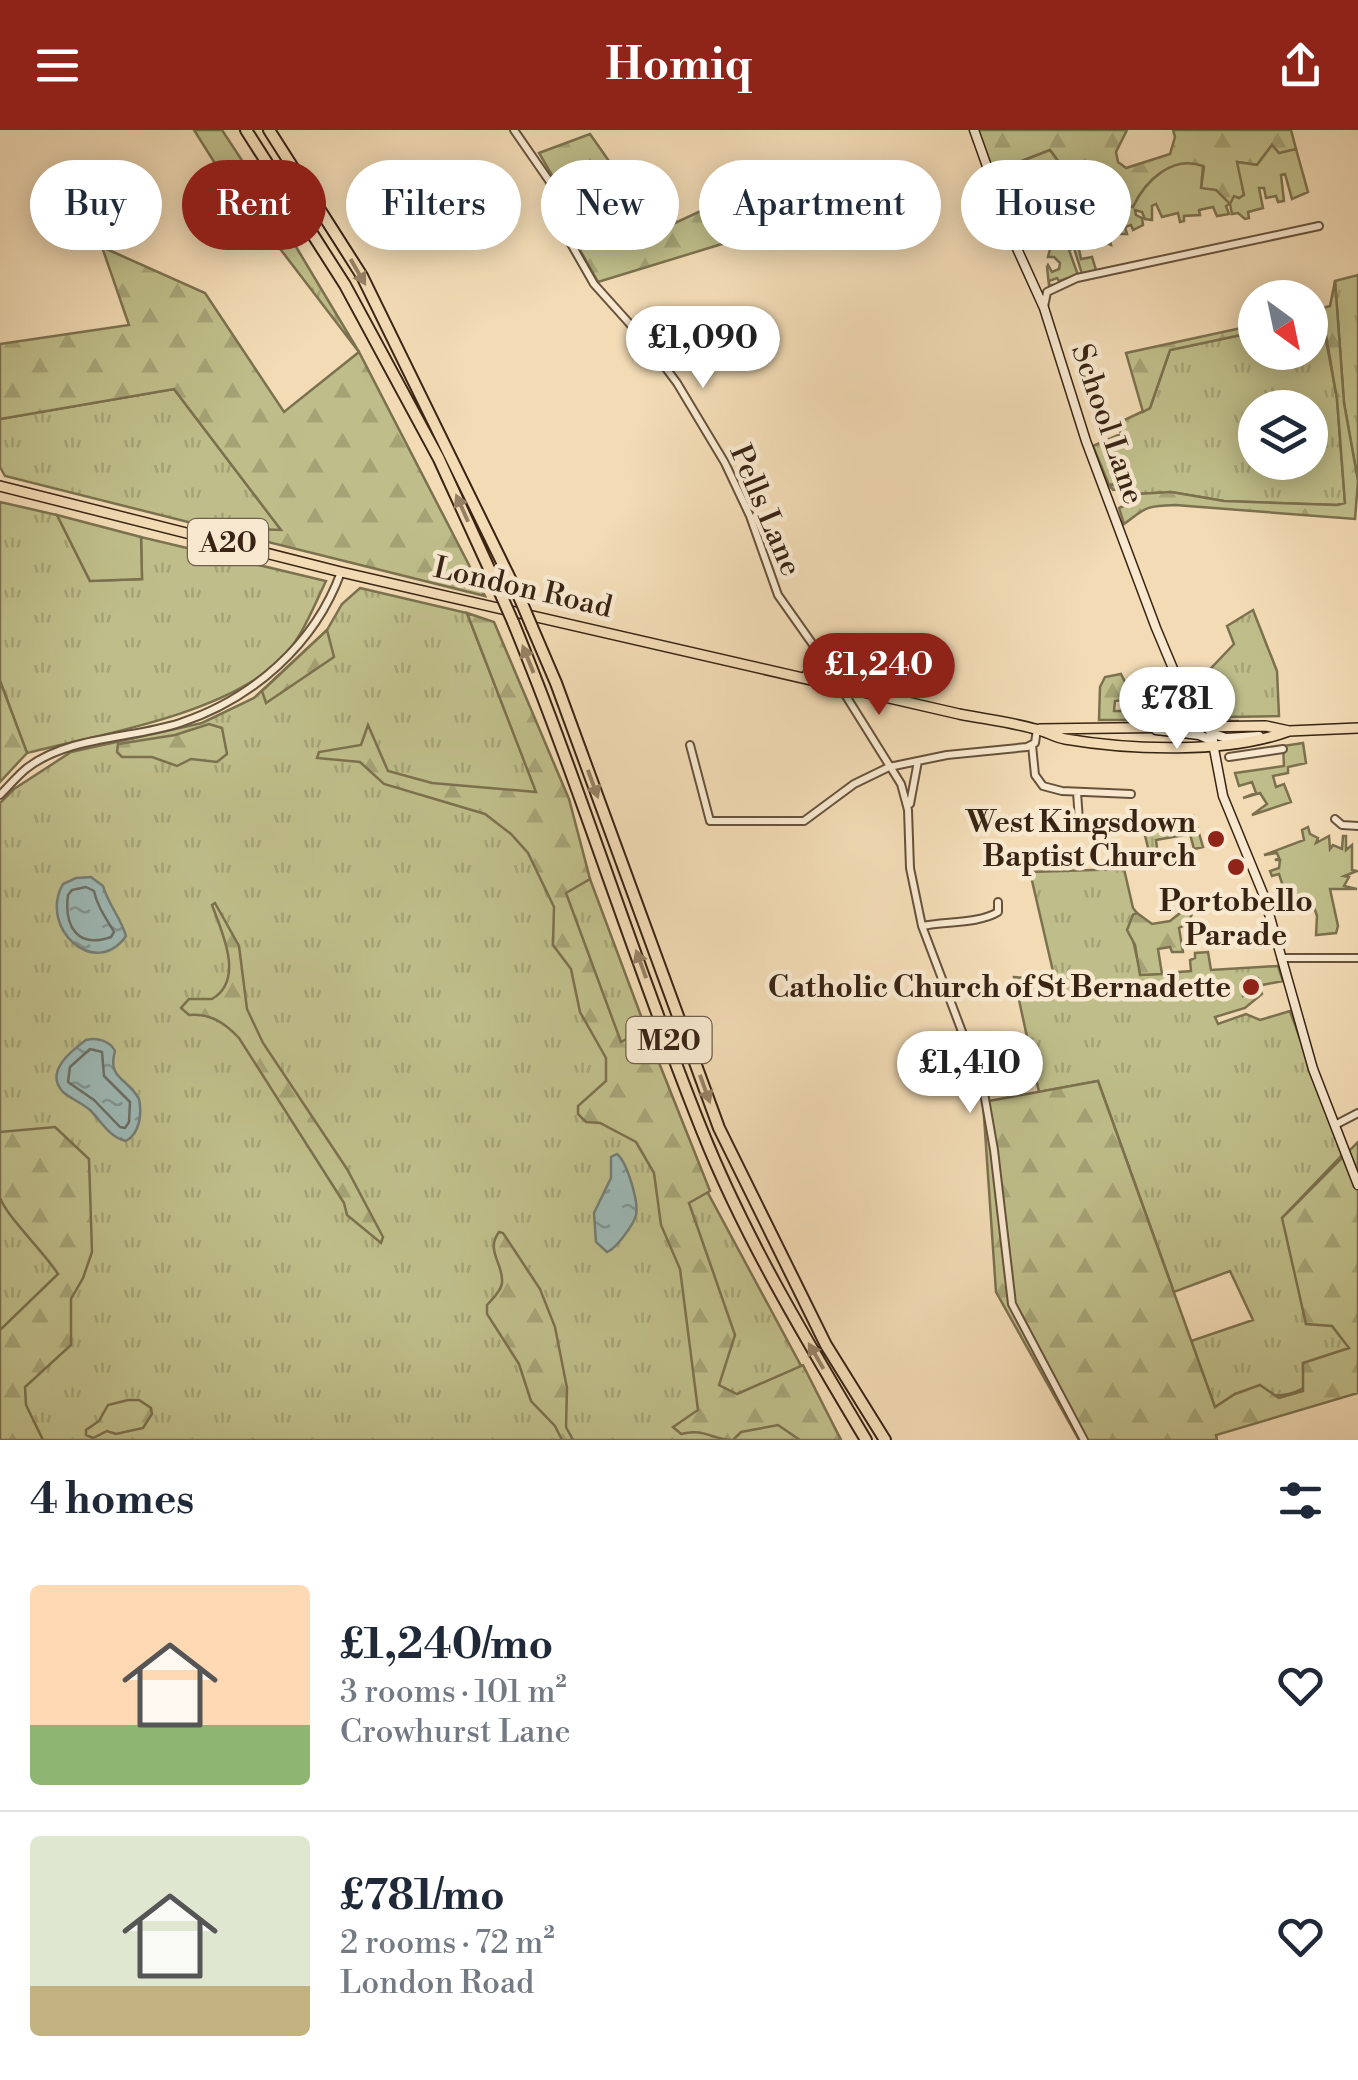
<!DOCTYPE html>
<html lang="en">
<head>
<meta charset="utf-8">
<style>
	body { margin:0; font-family:"Libre Bodoni",serif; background:#f6f6f7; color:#1f2937; height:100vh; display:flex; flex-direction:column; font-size:38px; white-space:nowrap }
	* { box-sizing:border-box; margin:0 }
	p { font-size:32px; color:#747a83 }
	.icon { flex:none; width:55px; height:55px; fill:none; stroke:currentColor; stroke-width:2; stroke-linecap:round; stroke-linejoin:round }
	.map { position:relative; height:1310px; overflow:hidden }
	.details { display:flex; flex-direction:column; background:#fff; flex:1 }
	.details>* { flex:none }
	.banner { position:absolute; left:30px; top:30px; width:1300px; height:90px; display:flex; gap:20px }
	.needle { width:65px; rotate:147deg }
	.fabs { position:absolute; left:1238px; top:150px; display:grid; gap:20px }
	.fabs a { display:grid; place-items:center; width:90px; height:90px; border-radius:50%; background:#fff; box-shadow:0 5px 25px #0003; font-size:50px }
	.price { position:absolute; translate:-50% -85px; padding:0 22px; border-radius:35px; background:#fff; color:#222; font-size:32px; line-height:65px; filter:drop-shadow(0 2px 5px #0008) }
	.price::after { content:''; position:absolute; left:50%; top:60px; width:30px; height:22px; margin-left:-15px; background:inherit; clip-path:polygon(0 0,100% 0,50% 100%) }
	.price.selected { background:#8f2418; color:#fff }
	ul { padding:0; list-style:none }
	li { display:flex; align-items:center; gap:30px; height:250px; padding:0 30px }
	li+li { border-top:2px solid #e0e1e3 }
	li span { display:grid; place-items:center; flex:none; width:280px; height:200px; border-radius:10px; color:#555 }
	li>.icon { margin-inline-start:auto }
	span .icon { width:120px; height:120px; fill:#fffc; stroke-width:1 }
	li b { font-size:42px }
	h2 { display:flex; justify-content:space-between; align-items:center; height:120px; padding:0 30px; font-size:42px }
	.tag { padding:0 35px; border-radius:45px; background:#fff; box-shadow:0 5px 25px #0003; font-size:35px; line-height:90px }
	.tag.selected { background:#8f2418; color:#fff }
	header { display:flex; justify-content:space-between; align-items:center; height:130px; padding:0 30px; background:#8f2418; color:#fff; font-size:45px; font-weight:800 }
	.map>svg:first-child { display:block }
	.grass { fill:url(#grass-tufts); stroke:#7c714f; stroke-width:2.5; fill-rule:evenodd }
	.forest { fill:url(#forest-firs); stroke:#7c714f; stroke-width:2.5 }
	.green { fill:#bfbe8a; stroke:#7c714f; stroke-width:2.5 }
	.water { fill:url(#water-ripples); stroke:#757d75; stroke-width:2.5 }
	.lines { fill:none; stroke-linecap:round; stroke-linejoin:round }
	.shore { stroke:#6b6e65; stroke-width:2.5 }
	.street-casing { stroke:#67523c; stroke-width:10 }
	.secondary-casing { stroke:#392414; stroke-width:11 }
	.primary-casing { stroke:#392414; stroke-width:12 }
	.highway-casing { stroke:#392414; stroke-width:14 }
	.street { stroke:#f7e8cf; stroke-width:6 }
	.secondary { stroke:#f7e8cf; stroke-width:8 }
	.primary { stroke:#f2dbb5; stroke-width:9 }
	.highway { stroke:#f2dbb5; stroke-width:10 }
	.highway-bridge-casing { stroke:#392414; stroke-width:14; stroke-linecap:butt }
	.highway-bridge { stroke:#f2dbb5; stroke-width:10 }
	.oneway { fill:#968064 }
	.poi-dot { fill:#8f2418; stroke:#f7e8cf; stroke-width:4 }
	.labels { text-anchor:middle; stroke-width:9; stroke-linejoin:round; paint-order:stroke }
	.shield { fill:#f7e8cf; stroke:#725f4c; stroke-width:2.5 }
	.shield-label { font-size:28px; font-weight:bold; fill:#392414 }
	.street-label { font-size:30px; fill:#392414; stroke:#f7e8cf }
	.poi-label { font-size:30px; font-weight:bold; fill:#392414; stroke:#f7e8cf; text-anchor:end }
</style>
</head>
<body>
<header><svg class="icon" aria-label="menu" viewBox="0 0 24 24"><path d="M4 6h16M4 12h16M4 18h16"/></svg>Homiq<svg class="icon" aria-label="share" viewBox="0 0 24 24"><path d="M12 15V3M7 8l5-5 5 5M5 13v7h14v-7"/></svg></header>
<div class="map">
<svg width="1358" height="1310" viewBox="0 0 1358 1310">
	<defs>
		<pattern id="grass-tufts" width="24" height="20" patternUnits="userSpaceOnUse" patternTransform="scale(2.5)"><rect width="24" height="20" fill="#bfbe8a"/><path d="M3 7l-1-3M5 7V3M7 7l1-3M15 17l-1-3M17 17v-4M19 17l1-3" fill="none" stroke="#a5a376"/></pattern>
		<pattern id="forest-firs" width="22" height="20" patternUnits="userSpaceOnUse" patternTransform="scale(2.5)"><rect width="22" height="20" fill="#bfbe8a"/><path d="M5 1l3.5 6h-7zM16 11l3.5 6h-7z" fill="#a5a376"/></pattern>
		<pattern id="water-ripples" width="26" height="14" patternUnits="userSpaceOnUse" patternTransform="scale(2.5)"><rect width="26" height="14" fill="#9db9b6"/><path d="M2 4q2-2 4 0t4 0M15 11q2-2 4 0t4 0" fill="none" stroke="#819693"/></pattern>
	</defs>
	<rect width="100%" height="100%" fill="#f2dbb5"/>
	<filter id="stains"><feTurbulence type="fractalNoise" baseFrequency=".002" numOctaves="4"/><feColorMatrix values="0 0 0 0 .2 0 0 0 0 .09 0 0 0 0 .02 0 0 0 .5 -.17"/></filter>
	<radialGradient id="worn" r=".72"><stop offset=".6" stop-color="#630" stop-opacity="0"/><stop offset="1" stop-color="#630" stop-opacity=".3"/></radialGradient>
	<path class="grass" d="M194,0H222L268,70L359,222L216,35Z
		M1358,145V351L1344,273L1335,151Z
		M1322,188L1337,269L1345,373L1337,375L1224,371L1171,362L1137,364L1120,354L1109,355L1093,316L1121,304L1118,293L1150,278L1170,220L1255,202V222H1310V190ZM1255,278H1310V332H1255Z
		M174,259L282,401L208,397L5,346L0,337V289Z
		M0,372L57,385L90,451L142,449L141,407L326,451C312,480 300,514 274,536C213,586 103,604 27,623L0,551Z
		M360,458L467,483L537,663L568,761L590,749L650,910L630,907L641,999L681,1013L841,1310H0V673L14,659L71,622L202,593L254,568L327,500L342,474Z
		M1253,480L1277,541L1279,586L1229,587L1230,591H1239L1221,594L1193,557L1234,514L1227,496Z
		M1194,686L1203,717L1194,719L1190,704L1156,710L1158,725L1150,726L1143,697Z
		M1124,739L1133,778L1137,783L1133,785L1132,806L1141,845L1191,841L1190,830L1195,828V823L1208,822L1211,840L1278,836L1283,851L1262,855L1258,848L1242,850L1243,866L1259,864V857L1262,864L1245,878L1215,887L1218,894L1246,884L1260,890L1290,881L1342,1025L1282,1088L1332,1195L1350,1218C1301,1263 1303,1270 1235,1264L1215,1278L1191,1211L1253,1190L1230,1141L1174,1162L1098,951L1039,962L1014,847L1055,850L1030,742Z"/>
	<path class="forest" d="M977,0H1127L1116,22L1118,32L1126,38L1170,24L1175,7L1173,0H1291L1296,19L1279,24L1272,15L1257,35L1238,32L1244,65L1230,74L1201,58L1204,37C1172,25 1146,50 1133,77L1084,67L1050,20L990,43Z
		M590,4L658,101L718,73L767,56L774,98L598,152L571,104L556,52L539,23Z
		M102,117L205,163L284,282L359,222L485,466L208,397L281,400L174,259L0,289V214L129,195Z
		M1335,151L1344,273L1358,351L1355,389L1175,375C1144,376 1146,378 1124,394L1119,378L1126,375L1121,359L1113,360L1109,355L1120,354L1137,364L1171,362L1224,371L1337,375L1345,373L1337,269L1323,188L1310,190V182L1330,176Z
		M1255,195V202L1170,220L1150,278L1143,282L1126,223Z
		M467,483L494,492L569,669L590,749L566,763L621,912L630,907L650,910L710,1061L689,1073L735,1205L719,1255L737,1264L803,1235L841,1310H800L778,1295L741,1302L733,1310C712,1310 705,1298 681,1304L673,1297L698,1280L680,1139L661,1095L654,1043L636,1012L600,993L586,992L578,984V976L606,951V928L580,882L571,839L553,815L554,777L528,723L511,704L485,684L384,654L360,632L317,628L319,622L361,615L368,595L388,641L432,653L536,662Z
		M327,500L334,527L266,573L262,561Z
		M1121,544L1126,554L1179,556L1182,563L1180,566L1144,561L1143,567L1115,571L1114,581H1169L1176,587L1183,586L1185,582L1178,575L1185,566L1191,578V590H1099L1100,557L1105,547Z
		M0,551L27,623L0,652Z
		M209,594L222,598L227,624L217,632L191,629L177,636L152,627H122L117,622L118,614L175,605Z
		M215,773L239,816L247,879L263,913L347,1039L383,1107L381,1113L347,1085L344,1073L239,908C225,893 210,883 189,885L181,878L189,869H212C245,850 222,802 212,775Z
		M1184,780L1192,783L1189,793L1179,798L1183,822H1172L1170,817L1158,819L1162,844L1140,845L1135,815L1127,800L1133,785L1137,783L1152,794L1170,791Z
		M1098,951L1215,1277L1235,1264L1260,1255L1279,1268L1303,1261V1233L1349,1218L1332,1196L1306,1194L1282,1088L1358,1012V1263L1216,1305L1217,1310H1079L996,1162L983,972Z
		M55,997L89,1029L92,1122L83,1148L71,1169V1215L25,1257L26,1275L43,1310H0V1200L58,1144C46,1124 4,1084 0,1067C0,1048 0,1022 0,1002Z
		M499,1102L503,1103L540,1159L555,1197L567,1258L566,1297L573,1310H562L555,1296L531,1271L519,1234L487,1184V1175C492,1169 501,1162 502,1153C504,1134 485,1121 499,1102Z
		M128,1270H139L151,1278L152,1284L143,1298L116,1304L107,1301L93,1308L86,1305V1300L99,1291L108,1275Z"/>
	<path class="green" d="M1272,15L1279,23L1296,19L1308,62L1292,69L1285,44L1281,45L1284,71L1278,72L1276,66L1266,68L1264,58H1259L1263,78L1248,82L1249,88L1245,89L1238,83L1232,84L1230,74L1226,76L1229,84L1217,86L1213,77L1199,80L1200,85L1184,86V91L1180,92L1178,83L1162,87L1156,74L1152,76V90L1145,89L1142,82L1135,80L1136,85L1142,88L1143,95L1133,100L1131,95L1125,97L1127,104H1109L1111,115L1102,111L1093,113V117L1079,119L1081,129L1092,127L1096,140L1082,144L1074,118L1069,120L1078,145L1059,151L1057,148L1049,151V155H1053L1049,156L1047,137L1048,135L1052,142L1059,139L1060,133L1054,127H1048L1050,119L1084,67L1133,77C1145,51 1172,25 1203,36L1201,58L1216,60L1230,74L1234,66L1239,68L1244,65L1237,32L1257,35Z
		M1050,20L1058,31L1056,33L1059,39L1063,37L1070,47L1053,60L1072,81L1060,99L1051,89L1050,82L1060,75L1058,71H1055L1047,84L1035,93L1042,84L1036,71L1039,69L1023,58V53L1045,38L1027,45L1017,33Z
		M57,385L141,407L142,449L90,451Z
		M1303,613L1306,633L1288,637V643L1273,646L1276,657L1284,654L1291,672L1252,685L1267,674L1260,663L1243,668L1256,663L1252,652L1239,656L1235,643L1284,636L1283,616Z
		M1308,697L1310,704L1318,708L1316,713L1329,706L1330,719L1333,715L1342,719L1343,706H1346V720L1352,715V740L1357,741L1344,746L1349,747L1344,756L1357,759H1330L1338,796L1336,803L1316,805L1317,786L1312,771L1285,780L1293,774L1289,761L1280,764L1277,759L1283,756L1279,744L1272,746L1270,741L1279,738L1280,730H1275L1279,728L1277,723L1264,725L1304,710L1302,700Z"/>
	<path class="water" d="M91,747L103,756C108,774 121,788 126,806C95,850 38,798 63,754L76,748Z
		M86,910C97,907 110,911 115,921C107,949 127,947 139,969C142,984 140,1003 126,1011C110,1008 101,991 90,980C82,973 71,969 63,962C44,942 71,921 86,910Z
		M617,1024C627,1032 639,1072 636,1085C634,1094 616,1119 607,1122L596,1112L594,1083L611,1048V1027Z"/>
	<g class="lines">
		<path class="shore" d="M86,757L94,761C97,776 106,788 114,802L111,807C77,819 64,796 68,765L72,760Z
			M90,919L102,922L104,946L130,972L129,992L125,998L120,997L94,970L68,952L70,937Z"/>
		<defs>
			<path id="street" d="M514,0L550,52L566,105L594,154L647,213L677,253L725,333L750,386L778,465L821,526L901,654L908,680L910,738L922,796L983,957L994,1020L1012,1174L1084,1310
				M1044,177L1047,162L1077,148L1319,96
				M803,548L821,526
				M690,615L710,691H804L854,654L889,637L947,625L1027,617L1035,613L1037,599
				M1032,615L1035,645L1043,656L1062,661L1131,664
				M1229,627L1283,619
				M1077,662L1079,691
				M0,665C9,656 17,646 27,638C69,606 131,609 180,593C253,569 315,514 341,442
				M910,674L918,631
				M1335,689L1342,695L1358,696
				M922,796C945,791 978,794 998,782V772
				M1281,828H1358
				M1335,995L1358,983"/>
			<path id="secondary" d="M974,0L1014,112L1044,178L1086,311L1156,498L1174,541L1211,603L1223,666L1264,766L1313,939L1358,1055
				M1156,600L1199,605L1213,611
				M1211,603L1226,608L1259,606"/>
			<path id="primary" d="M0,356L341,442L959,584C984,589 1010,592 1035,599C1046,601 1054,607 1065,609C1130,620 1227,624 1289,601
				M1040,599L1266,596L1289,601L1358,598"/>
			<path id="highway" d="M246,0L345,155L439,329L502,467
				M269,0L362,146L521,471
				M513,492C582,660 635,835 703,1003C746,1110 807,1211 866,1310
				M532,497L556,553L719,998L826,1215L885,1310"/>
		</defs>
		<use href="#street" class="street-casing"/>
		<use href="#secondary" class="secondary-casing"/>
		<use href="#primary" class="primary-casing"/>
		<use href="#highway" class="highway-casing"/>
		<use href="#street" class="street"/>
		<use href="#secondary" class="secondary"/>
		<use href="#primary" class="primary"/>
		<use href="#highway" class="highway"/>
		<defs>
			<path id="highway-bridge" d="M502,467L513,492
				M521,471L532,497"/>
		</defs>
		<use href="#highway-bridge" class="highway-bridge-casing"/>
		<use href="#highway-bridge" class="highway-bridge"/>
	</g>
	<defs><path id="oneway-solid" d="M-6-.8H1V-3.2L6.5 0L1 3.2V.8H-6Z" transform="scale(2.5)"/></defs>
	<g class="oneway">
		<use href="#oneway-solid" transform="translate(358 142) rotate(60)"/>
		<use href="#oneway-solid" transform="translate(462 378) rotate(-114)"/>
		<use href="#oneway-solid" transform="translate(528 529) rotate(-112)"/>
		<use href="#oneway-solid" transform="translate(593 654) rotate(70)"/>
		<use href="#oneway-solid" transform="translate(641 834) rotate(-110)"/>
		<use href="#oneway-solid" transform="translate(705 959) rotate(70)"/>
		<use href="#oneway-solid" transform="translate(816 1226) rotate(-120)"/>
	</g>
	<g class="poi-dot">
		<circle cx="1216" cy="709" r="10"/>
		<circle cx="1236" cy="737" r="10"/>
		<circle cx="1251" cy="857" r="10"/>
	</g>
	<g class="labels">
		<g class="shield">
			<rect x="188" y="389" width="80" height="46" rx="8"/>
			<rect x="626.5" y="887" width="85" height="46" rx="8"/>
		</g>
		<g class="shield-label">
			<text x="228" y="422">A20</text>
			<text x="669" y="920">M20</text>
		</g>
		<g class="street-label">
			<text transform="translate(1108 294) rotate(71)" y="10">School Lane</text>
			<text transform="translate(766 380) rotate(67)" y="10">Pells Lane</text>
			<text transform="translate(523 457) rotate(13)" y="10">London Road</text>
		</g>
		<g class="poi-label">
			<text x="1196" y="702">West Kingsdown<tspan x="1196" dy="34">Baptist Church</tspan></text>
			<text x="1236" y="781" text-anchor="middle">Portobello<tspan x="1236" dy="34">Parade</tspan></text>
			<text x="1231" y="867">Catholic Church of St Bernadette</text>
		</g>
	</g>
	<rect width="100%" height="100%" filter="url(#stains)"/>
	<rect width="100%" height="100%" fill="url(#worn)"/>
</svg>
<div class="fabs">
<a><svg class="needle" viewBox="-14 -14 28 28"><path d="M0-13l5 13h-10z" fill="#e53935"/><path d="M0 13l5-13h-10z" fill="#747a83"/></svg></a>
<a><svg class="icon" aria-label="layers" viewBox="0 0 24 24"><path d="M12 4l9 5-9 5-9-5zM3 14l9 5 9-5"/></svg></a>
</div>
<b class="price" style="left:703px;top:261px">£1,090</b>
<b class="price selected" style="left:879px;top:588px">£1,240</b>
<b class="price" style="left:1177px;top:622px">£781</b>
<b class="price" style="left:970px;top:986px">£1,410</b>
<div class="banner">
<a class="tag">Buy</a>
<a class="tag selected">Rent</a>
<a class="tag">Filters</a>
<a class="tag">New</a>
<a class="tag">Apartment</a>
<a class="tag">House</a>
</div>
</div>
<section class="details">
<h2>4 homes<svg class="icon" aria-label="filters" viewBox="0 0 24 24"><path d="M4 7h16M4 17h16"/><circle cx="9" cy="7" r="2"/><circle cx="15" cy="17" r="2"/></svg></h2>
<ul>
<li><span style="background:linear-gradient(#ffd9b3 70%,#8fb573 0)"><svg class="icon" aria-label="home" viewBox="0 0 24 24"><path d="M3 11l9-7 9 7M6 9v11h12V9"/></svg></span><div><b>£1,240/mo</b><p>3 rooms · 101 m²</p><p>Crowhurst Lane</p></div><svg class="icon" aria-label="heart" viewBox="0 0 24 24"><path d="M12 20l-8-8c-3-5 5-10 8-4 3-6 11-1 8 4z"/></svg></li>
<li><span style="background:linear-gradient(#dfe7d0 75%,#c2b280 0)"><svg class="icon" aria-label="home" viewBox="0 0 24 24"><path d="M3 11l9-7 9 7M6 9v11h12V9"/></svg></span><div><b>£781/mo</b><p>2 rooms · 72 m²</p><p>London Road</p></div><svg class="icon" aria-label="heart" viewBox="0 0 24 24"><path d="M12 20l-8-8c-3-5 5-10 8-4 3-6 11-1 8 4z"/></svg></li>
</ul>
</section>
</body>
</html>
